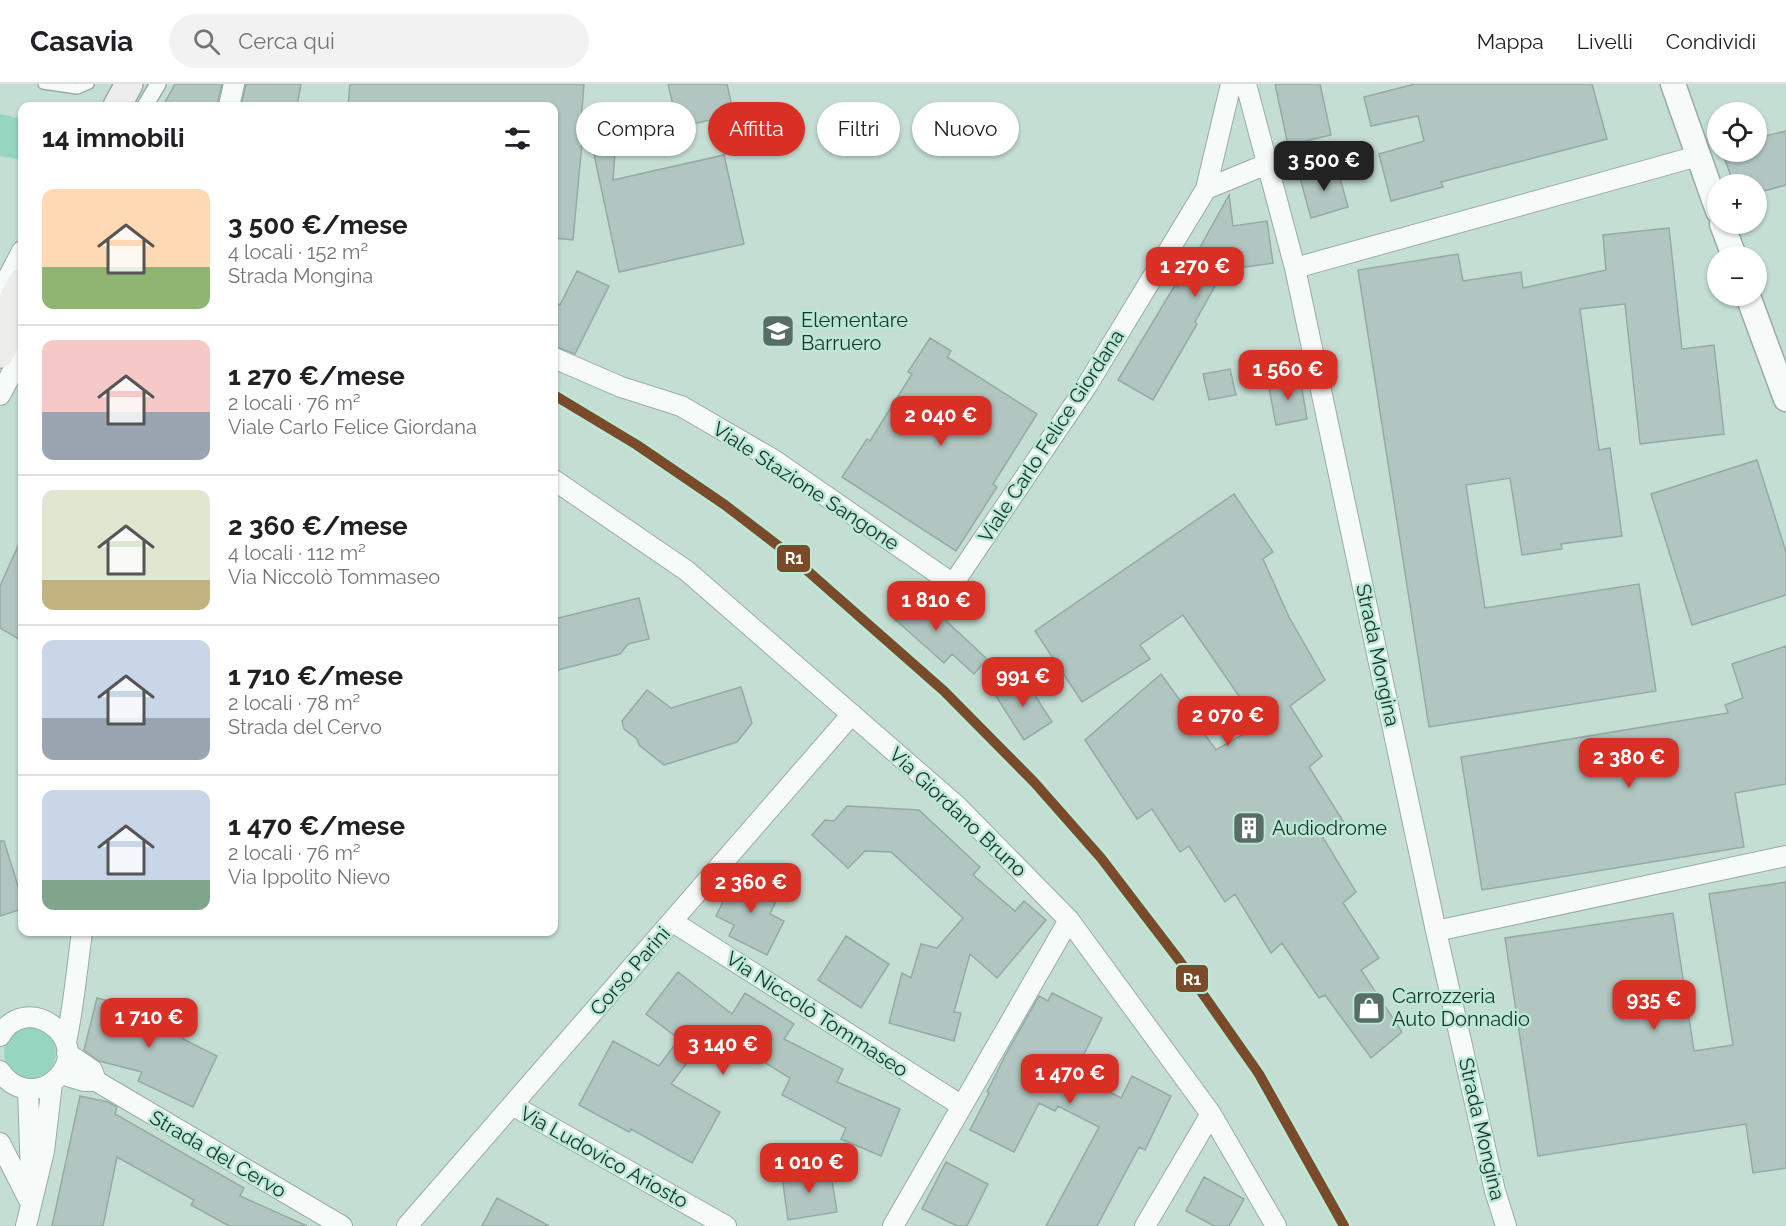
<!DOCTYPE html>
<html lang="it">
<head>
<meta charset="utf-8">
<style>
	body { margin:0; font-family:Raleway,sans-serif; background:#f2f2f2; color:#202124; height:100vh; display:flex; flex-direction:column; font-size:22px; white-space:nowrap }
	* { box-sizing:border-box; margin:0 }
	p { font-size:20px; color:#757577 }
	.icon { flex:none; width:33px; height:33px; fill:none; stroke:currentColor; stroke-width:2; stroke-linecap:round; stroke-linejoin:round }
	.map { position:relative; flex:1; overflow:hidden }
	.details { position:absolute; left:18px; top:18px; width:540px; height:834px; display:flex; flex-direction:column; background:#fff; border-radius:12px; box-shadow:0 2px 4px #0004 }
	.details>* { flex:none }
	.top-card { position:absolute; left:576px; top:18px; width:570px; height:54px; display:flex; gap:12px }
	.fabs { position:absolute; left:1707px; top:18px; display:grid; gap:12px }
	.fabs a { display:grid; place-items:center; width:60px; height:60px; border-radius:50%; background:#fff; box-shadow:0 2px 4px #0004; font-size:30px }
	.price { position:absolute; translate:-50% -51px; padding:0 14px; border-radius:12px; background:#d93025; color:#fff; font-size:20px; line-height:39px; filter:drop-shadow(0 2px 3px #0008) }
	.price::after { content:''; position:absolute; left:50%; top:36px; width:18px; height:14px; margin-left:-9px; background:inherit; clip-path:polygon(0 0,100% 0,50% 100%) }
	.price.active { background:#222; color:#fff }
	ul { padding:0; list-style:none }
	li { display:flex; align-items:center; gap:18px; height:150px; padding:0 24px }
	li+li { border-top:2px solid #e0e0e0 }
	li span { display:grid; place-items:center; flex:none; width:168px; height:120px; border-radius:12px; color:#555 }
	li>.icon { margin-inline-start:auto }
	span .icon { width:72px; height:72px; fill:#fffc; stroke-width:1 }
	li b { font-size:26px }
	h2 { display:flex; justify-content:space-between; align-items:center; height:72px; padding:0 24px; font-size:26px }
	.pill { padding:0 21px; border-radius:27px; background:#fff; box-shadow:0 2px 4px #0004; font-size:21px; line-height:54px }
	.pill.active { background:#d93025; color:#fff }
	header { display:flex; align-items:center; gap:36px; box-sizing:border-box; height:84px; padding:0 30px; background:#fff; border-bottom:2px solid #e0e0e0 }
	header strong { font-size:28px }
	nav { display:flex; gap:33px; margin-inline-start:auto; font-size:21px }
	.search { width:420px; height:54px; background:#f2f2f2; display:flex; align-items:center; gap:15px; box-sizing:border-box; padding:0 21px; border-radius:33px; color:#757577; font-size:22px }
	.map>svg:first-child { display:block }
	.green { fill:#96d6c0 }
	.building { fill:#b1c6c1; stroke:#95aaa5; stroke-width:1.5 }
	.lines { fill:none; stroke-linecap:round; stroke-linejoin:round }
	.service-casing { stroke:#98aca5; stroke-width:12 }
	.pedestrian-casing { stroke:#98aca5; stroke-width:18 }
	.minor-casing { stroke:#98aca5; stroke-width:22 }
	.tertiary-casing { stroke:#98aca5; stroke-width:27 }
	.secondary-casing { stroke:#98aca5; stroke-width:30 }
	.service { stroke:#f6faf9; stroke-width:9 }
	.pedestrian { stroke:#f6faf9; stroke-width:15 }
	.minor { stroke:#f6faf9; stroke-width:20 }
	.tertiary { stroke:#f6faf9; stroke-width:24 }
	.secondary { stroke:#edeeeb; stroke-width:27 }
	.rail-1-casing { stroke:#bae9d7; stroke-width:15 }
	.rail-1 { stroke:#7a4b2a; stroke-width:10 }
	.labels { text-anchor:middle; stroke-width:5; stroke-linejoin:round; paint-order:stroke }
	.poi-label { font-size:20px; fill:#1e3029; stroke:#bae9d7; text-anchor:start }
	.street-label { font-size:20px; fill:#1e3029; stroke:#bae9d7 }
	.line-badge { stroke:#bae9d7; stroke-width:2 }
	.badge-label { font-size:16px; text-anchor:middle; font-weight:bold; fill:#fff }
</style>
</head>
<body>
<header>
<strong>Casavia</strong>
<div class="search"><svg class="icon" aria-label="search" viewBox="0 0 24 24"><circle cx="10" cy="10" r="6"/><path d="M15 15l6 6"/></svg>Cerca qui</div>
<nav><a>Mappa</a><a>Livelli</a><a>Condividi</a></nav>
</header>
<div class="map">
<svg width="1786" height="1142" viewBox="0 0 1786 1142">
	<rect width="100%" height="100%" fill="#c4ded4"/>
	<path class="green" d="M0,30L22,35V76L0,72Z
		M4 969a26 26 0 1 1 52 0a26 26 0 1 1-52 0Z"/>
	<path class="building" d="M175,0H222L217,22H163Z
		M246,0H301L297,22H241Z
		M350,0H584L581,37H584L573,156L554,154V22H348Z
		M668,0H727L734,31L678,43Z
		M1275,0H1320L1331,51L1288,61Z
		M1415,0H1592L1607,55L1441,98L1443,103L1391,117L1379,70L1424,57L1418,32L1371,42L1364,13Z
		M587,37L617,40L613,96L724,71L744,160L619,188Z
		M1786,47V101L1756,109V100H1734L1722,68H1756V54Z
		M1337,83L1348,123L1311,134L1300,94Z
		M1229,111L1233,142L1267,137L1273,179L1224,186L1195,238L1197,240L1153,316L1118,296L1175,201L1178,203Z
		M1669,144L1682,265L1714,261L1724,350L1640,360L1625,220L1580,225L1599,366L1610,364L1622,452L1561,460L1562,465L1522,471L1510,394L1466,401L1485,524L1639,500L1656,607L1429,643L1358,186L1458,170L1463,197L1521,188L1523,204L1606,186L1603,151Z
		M577,187L609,202L575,270L554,262V218L560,221Z
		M930,254L951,267L947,273L1037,330L993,400L997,403L956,467L842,393L867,355L870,357L912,290L908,288Z
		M1230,285L1236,311L1209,316L1203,290Z
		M1300,293L1307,335L1276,341L1268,299Z
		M1757,376L1786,468V511L1692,541L1651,410Z
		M1234,410L1273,468L1263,475L1289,533L1325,596L1290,622L1322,672L1309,683L1343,737L1322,752L1356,808L1343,819L1379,874L1361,886L1402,948L1371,974L1325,911L1319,914L1282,859L1271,869L1235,810L1225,818L1189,762L1180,768L1152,725L1137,735L1085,656L1161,590L1216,666L1259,641L1183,531L1140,561L1150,575L1082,618L1035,547Z
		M22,453V557L0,544V502Z
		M912,505L987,575L974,590L952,570L944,579L890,531Z
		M639,514L649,555L628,560L620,570L554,587V535Z
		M1786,562V700L1735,709L1744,763L1482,806L1461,673L1728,629L1725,621L1743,614L1732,580Z
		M1022,591L1052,638L1024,656L994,609Z
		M741,603L752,639L737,658L664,681L639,661L637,655L624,645L622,637L647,606L671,624Z
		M847,722L919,726L980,783L973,791L1015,827L1024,817L1046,836L997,894L970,870L954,928L961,929L954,957L889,939L902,889L911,894L921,860L937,864L963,834L891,768L865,767L848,784L812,751L825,736L834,737Z
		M0,757H4L22,815V825L0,832Z
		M737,790L779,811L770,830L784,837L767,871L729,852L734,841L716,832Z
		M1786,798V1084L1753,1089L1746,1040L1538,1072L1505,854L1673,829L1694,967L1733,961L1709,810Z
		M846,852L889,880L861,924L818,896Z
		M678,888L732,930L745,909L794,940L784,955L843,985L837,998L900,1025L881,1072L841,1055L846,1044L782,1011L790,994L712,946L671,1000L720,1028L692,1079L631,1045L629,1048L579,1021L613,957L659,982L679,955L646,930Z
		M1052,909L1102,934L1074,990L1121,1014L1132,992L1171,1012L1145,1066L1139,1063L1097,1142H1046L1099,1043L1058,1022L1055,1027L1039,1019L1014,1068L970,1046L989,1009L987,1008L1005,972L1039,912L1048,917Z
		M97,914L155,928L188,944L183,955L217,972L193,1023L138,997L142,988L99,977L84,966Z
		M80,1012L108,1018L117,1023L115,1030L244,1104L240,1112L307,1142H229L191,1121L194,1116L117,1073L103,1142H52Z
		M946,1078L988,1100L967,1142H957L922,1125Z
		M830,1084L837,1128L788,1136L782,1092Z
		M1204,1093L1244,1115L1229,1142H1214L1186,1127Z
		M497,1114L549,1142H482Z"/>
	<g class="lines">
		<defs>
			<path id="service" d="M43,0L77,5L89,0"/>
			<path id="pedestrian" d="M145,22L158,0"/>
			<path id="minor" d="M1246,0L1295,184L1436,847L1495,1107L1506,1142
				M229,22L234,0
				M1206,105L1231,0
				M1295,184L1698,72
				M0,209L22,167
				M554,274L621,303L681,322L774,376L953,500L1086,303L1206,105L1267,80
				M0,311L22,270
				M554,396L687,487L957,722L1069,836L1211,1030L1276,1142
				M673,838L962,1022
				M1436,847L1786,772
				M0,952C26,906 92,955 59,992C52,1000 44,1004 35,1005C19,1006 8,999 0,987
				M66,958C74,921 77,884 82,848
				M67,969L92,986L96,997
				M61,990L84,997H96L342,1142
				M28,1005L31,1092
				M512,1021L726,1142
				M0,1059L29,1116
				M26,1142L44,1067L52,999
				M407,1142L852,630
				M893,1142L1069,836
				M1145,1142L1211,1030"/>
			<path id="tertiary" d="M1673,0L1718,127
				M1722,140L1734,172
				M1748,212L1786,315"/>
			<path id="secondary" d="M117,22L129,0
				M0,240L22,198
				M0,270L22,228"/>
		</defs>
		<use href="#service" class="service-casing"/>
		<use href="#pedestrian" class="pedestrian-casing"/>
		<use href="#minor" class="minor-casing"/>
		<use href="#tertiary" class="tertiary-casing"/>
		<use href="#secondary" class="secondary-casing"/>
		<use href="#service" class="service"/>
		<use href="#pedestrian" class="pedestrian"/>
		<use href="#minor" class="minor"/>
		<use href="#tertiary" class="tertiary"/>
		<use href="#secondary" class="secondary"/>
		<defs>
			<path id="rail-1" d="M554,311L637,361L725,421L785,467L944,607L1034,698L1101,774L1179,876L1259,990L1344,1142"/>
		</defs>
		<use href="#rail-1" class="rail-1-casing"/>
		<use href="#rail-1" class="rail-1"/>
	</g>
	<defs>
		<symbol id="school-square" viewBox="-11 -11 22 22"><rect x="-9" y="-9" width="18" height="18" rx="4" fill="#586d65" stroke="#bae9d7"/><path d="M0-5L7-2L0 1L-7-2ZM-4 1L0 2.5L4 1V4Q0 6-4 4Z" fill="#fff"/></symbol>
		<symbol id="building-square" viewBox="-11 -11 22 22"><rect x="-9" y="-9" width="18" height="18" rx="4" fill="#586d65" stroke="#bae9d7"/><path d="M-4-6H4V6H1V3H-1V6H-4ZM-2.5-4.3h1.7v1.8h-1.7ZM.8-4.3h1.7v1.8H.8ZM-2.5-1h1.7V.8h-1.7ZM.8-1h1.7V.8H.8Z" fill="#fff"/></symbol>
		<symbol id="shop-square" viewBox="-11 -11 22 22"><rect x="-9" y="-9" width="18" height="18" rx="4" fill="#586d65" stroke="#bae9d7"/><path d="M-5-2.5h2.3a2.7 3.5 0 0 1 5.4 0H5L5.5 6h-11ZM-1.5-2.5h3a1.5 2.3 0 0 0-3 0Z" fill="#fff"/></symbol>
	</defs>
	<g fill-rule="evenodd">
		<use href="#school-square" x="759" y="228" width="38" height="38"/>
		<use href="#building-square" x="1230" y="725" width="38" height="38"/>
		<use href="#shop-square" x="1350" y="905" width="38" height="38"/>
	</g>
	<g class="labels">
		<g class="poi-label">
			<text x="801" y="243">Elementare<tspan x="801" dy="23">Barruero</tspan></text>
			<text x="1272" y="751">Audiodrome</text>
			<text x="1392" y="919">Carrozzeria<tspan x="1392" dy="23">Auto Donnadio</tspan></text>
		</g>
		<g class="street-label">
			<text transform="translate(1051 352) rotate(-57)" y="7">Viale Carlo Felice Giordana</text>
			<text transform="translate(806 402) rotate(33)" y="7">Viale Stazione Sangone</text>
			<text transform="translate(1378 571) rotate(78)" y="7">Strada Mongina</text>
			<text transform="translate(958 728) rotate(43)" y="7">Via Giordano Bruno</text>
			<text transform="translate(630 887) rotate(-49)" y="7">Corso Parini</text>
			<text transform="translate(817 930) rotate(33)" y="7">Via Niccolò Tommaseo</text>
			<text transform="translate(1482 1045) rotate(77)" y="7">Strada Mongina</text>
			<text transform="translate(218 1070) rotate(30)" y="7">Strada del Cervo</text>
			<text transform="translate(604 1073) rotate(29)" y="7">Via Ludovico Ariosto</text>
		</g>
	</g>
	<g class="line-badge">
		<rect x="776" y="460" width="35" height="29" rx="6" fill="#7a4b2a"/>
		<rect x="1175" y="880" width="34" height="29" rx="6" fill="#7a4b2a"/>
	</g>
	<g class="badge-label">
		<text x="794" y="480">R1</text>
		<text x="1192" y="901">R1</text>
	</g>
</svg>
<div class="fabs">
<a><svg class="icon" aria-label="locate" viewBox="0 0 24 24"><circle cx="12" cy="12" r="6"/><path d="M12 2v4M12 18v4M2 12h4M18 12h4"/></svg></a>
<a>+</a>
<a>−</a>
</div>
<b class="price active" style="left:1324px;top:108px">3 500 €</b>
<b class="price" style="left:1195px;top:214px">1 270 €</b>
<b class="price" style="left:1288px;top:317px">1 560 €</b>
<b class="price" style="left:941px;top:363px">2 040 €</b>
<b class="price" style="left:936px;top:548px">1 810 €</b>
<b class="price" style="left:1023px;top:624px">991 €</b>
<b class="price" style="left:1228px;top:663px">2 070 €</b>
<b class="price" style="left:1629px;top:705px">2 380 €</b>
<b class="price" style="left:751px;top:830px">2 360 €</b>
<b class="price" style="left:1654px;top:947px">935 €</b>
<b class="price" style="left:149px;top:965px">1 710 €</b>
<b class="price" style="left:723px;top:992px">3 140 €</b>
<b class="price" style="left:1070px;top:1021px">1 470 €</b>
<b class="price" style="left:809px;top:1110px">1 010 €</b>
<div class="top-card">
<a class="pill">Compra</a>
<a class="pill active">Affitta</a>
<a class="pill">Filtri</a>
<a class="pill">Nuovo</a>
</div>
<section class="details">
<h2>14 immobili<svg class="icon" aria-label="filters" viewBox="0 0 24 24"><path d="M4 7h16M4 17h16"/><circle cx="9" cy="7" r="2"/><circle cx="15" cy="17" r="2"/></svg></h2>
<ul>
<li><span style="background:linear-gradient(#ffd9b3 65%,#8fb573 0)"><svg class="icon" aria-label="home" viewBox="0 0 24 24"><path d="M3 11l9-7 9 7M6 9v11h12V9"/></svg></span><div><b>3 500 €/mese</b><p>4 locali · 152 m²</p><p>Strada Mongina</p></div></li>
<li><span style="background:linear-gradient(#f6c9c9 60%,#9aa5b1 0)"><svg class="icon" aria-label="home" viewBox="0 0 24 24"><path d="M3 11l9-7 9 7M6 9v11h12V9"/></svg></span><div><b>1 270 €/mese</b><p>2 locali · 76 m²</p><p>Viale Carlo Felice Giordana</p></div></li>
<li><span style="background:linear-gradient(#dfe7d0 75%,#c2b280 0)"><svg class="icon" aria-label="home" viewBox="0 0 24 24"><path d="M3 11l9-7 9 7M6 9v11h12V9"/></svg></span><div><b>2 360 €/mese</b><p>4 locali · 112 m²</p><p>Via Niccolò Tommaseo</p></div></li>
<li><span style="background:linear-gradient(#c9d6e8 65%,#9aa5b1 0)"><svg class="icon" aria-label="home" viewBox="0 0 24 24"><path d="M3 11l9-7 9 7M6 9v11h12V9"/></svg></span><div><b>1 710 €/mese</b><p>2 locali · 78 m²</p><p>Strada del Cervo</p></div></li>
<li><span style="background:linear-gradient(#c9d6e8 75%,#7fa58c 0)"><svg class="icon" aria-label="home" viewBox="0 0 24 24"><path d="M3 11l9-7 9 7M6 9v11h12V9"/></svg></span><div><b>1 470 €/mese</b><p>2 locali · 76 m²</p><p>Via Ippolito Nievo</p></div></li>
</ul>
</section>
</div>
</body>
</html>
